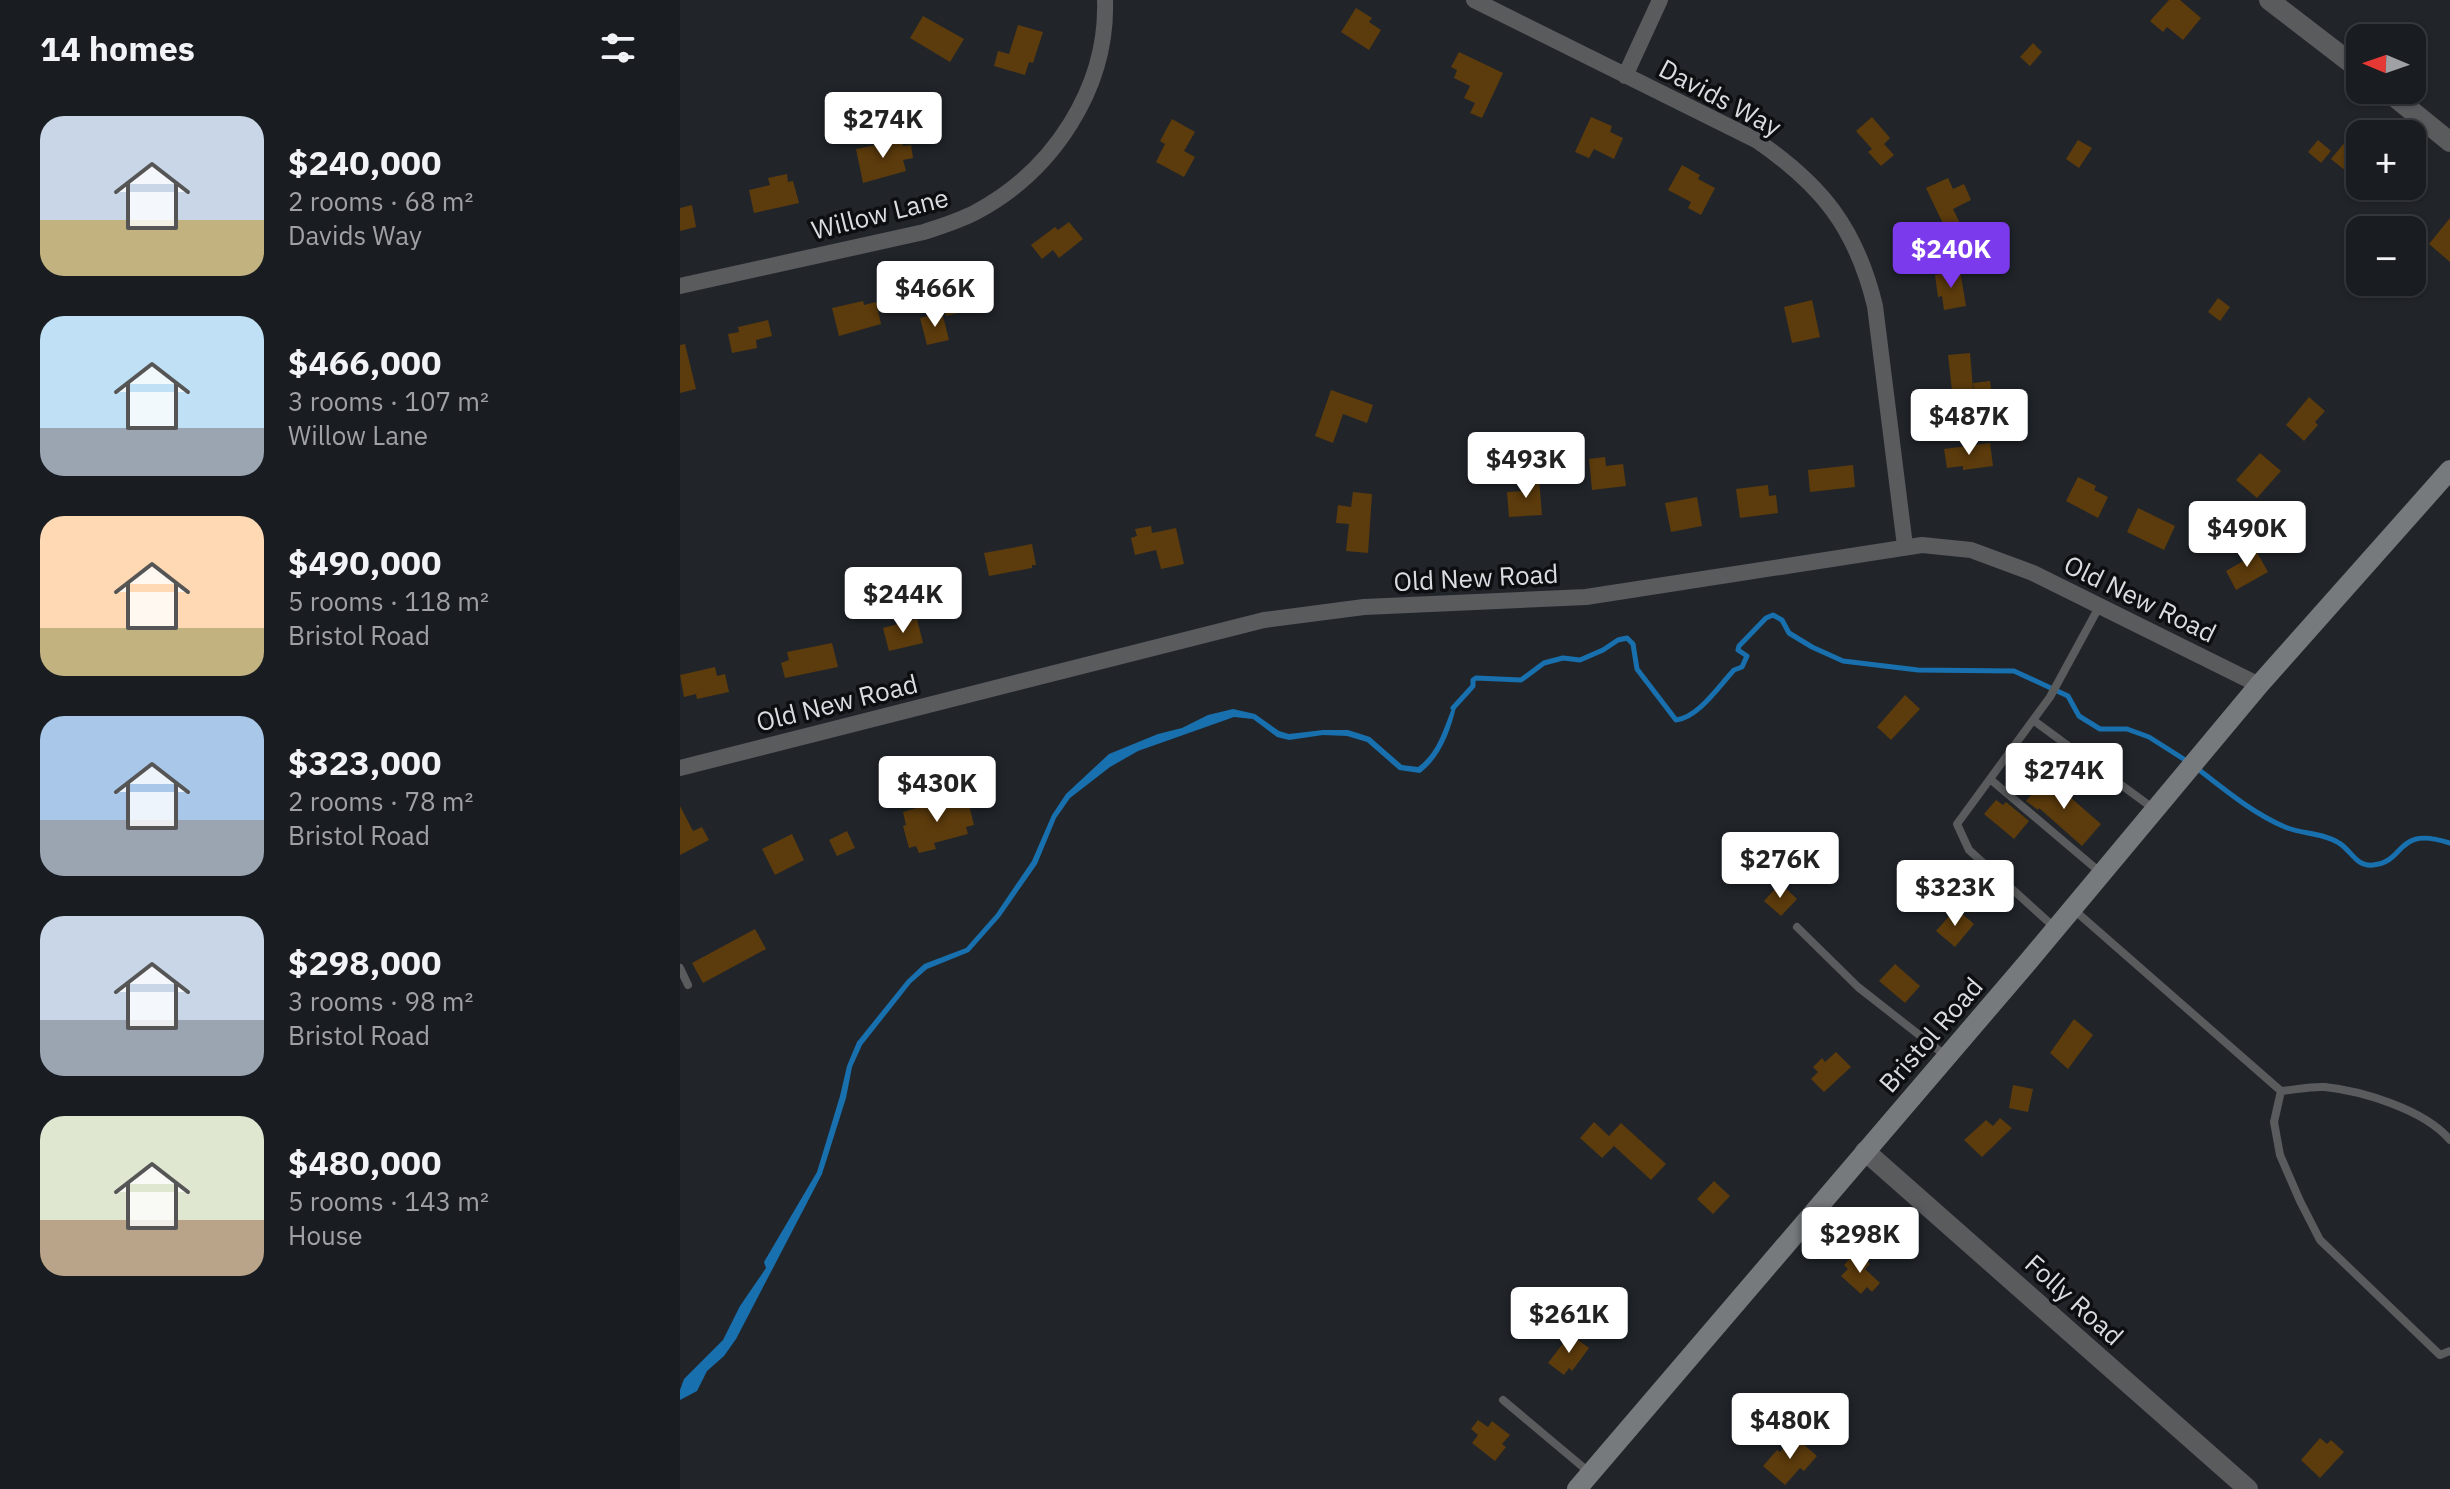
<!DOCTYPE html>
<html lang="en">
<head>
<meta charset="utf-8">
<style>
	body { margin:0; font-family:"IBM Plex Sans",sans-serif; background:#222529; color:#f1f3f6; height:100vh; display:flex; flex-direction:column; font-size:30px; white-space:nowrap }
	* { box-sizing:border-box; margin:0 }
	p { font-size:26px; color:#9fa1a5 }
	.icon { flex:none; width:44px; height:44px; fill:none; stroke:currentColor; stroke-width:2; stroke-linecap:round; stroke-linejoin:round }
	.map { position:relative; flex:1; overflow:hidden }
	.details { display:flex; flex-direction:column; background:#191c20; width:680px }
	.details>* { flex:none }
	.needle { width:52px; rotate:272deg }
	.buttons { position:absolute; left:1666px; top:24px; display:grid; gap:16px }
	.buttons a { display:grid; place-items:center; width:80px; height:80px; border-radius:16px; background:#191c20; box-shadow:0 2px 6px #0004,0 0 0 2px #373a3e; font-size:40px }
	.price { position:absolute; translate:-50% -68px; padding:0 18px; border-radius:8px; background:#fff; color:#222; font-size:26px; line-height:52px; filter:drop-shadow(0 2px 4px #0008) }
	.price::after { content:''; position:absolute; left:50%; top:48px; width:24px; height:18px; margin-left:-12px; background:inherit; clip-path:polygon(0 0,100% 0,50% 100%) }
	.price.active { background:#7c3aed; color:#fff }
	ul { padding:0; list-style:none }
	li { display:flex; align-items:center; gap:24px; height:200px; padding:0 40px }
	li span { display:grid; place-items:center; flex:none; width:224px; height:160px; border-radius:24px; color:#555 }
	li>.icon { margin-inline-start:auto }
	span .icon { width:96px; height:96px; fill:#fffc; stroke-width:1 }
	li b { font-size:34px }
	h2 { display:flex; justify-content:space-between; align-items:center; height:96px; padding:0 40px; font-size:34px }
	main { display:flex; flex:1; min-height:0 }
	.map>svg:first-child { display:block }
	.water { fill:#1870af }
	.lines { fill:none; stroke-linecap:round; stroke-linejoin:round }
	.stream { stroke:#1870af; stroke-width:5 }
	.building { fill:#5c3b0c }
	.service { stroke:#595b5d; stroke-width:8 }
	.minor { stroke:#595b5d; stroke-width:16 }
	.tertiary { stroke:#595b5d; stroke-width:20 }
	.secondary { stroke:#767a7d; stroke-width:20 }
	.labels { text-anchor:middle; stroke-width:7; stroke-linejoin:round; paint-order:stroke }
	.street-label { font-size:26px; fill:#dadde0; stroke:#0c0e10 }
</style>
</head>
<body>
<main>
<section class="details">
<h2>14 homes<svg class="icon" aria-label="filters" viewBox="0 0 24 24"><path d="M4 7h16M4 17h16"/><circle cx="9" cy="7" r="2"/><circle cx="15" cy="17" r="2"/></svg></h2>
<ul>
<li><span style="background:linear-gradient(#c9d6e8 65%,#c2b280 0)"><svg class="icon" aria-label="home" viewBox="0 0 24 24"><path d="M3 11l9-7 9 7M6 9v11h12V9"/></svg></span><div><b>$240,000</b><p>2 rooms · 68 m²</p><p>Davids Way</p></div></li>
<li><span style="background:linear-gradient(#bfe0f5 70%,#9aa5b1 0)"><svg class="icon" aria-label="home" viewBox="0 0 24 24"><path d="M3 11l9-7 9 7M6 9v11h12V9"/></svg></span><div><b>$466,000</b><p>3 rooms · 107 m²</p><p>Willow Lane</p></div></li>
<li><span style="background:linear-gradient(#ffd9b3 70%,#c2b280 0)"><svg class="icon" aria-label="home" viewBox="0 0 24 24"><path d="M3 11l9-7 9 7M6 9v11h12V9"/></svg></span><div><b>$490,000</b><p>5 rooms · 118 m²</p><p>Bristol Road</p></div></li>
<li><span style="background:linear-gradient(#a9c7e8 65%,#9aa5b1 0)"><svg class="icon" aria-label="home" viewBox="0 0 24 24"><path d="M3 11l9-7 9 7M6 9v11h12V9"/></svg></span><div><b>$323,000</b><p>2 rooms · 78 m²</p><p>Bristol Road</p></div></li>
<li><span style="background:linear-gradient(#c9d6e8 65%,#9aa5b1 0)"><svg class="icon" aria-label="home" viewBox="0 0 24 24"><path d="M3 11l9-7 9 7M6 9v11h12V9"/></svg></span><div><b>$298,000</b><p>3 rooms · 98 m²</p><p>Bristol Road</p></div></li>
<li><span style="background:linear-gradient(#dfe7d0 65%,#b9a48a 0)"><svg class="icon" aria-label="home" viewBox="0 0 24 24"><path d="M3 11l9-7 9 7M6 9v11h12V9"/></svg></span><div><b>$480,000</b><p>5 rooms · 143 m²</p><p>House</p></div></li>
</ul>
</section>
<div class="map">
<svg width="1770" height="1489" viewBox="0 0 1770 1489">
	<rect width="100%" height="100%" fill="#21252a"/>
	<path class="water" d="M774,704L776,707C770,732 761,757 740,773L719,770L687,742L667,736L643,735L609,740L597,737L573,719L554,717L458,751L430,767L390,798L376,818L357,864L320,917L289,952L247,969L231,983L182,1045L172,1067L166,1098L142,1174L56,1339L44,1356L27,1371L17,1391L0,1400V1390L4,1379L43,1340L60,1306L86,1268L84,1262L137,1172L160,1096L167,1066L177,1042L227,980L244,964L286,948L316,914L352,861L372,815L386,794L429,754L478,734L502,728L528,715L553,709L575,714L599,731L609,734L643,730H668L690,737L722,765L738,767C759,752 764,726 774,704Z"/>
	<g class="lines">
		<path class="stream" d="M773,708L793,686V680L796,678L841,680L864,663L883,658L900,660L923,650L938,640L947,638L953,644L957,669L996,720C1018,718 1039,686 1054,670L1062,667L1067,656L1058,650L1059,646L1086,618L1093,615L1102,620L1109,633L1132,647L1163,661L1238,670L1334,671L1388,696L1399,716L1420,729H1447L1469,737L1510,763
			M1518,769C1545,790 1574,814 1605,827C1621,834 1644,833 1659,843C1672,851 1676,867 1693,865C1727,862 1714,825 1770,843"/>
	</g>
	<path class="building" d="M1489,0H1500L1521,18L1503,40L1487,27L1483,32L1470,21Z
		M676,8L692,18L689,22L701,30L689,50L661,32Z
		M243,16L284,39L270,62L230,38Z
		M338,25L363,32L353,63L349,62L345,75L314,66L318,51L329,54Z
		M1353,43L1362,52L1350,66L1340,57Z
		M779,52L823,73L802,118L790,113L795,103L784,98L790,86L774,78L777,70L771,67Z
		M911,117L932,126L930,132L943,138L934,159L914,149L909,158L895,152Z
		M1192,117L1210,138L1204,144L1214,155L1201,166L1188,152L1192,149L1176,131Z
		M492,119L515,132L504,151L515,157L504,177L476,162L485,144L480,141Z
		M1680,124V154L1666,171L1651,159Z
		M222,140L223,146L231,145L233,158L223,160L226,171L183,183L176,149Z
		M1398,140L1412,148L1399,168L1386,159Z
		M1638,140L1651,151L1641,163L1628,152Z
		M1002,165L1020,175L1018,179L1035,188L1021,215L1008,208L1011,202L988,190Z
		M107,174L108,182L113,181L119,203L74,213L69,190L90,185L88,178Z
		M1268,178L1273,189L1284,184L1291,200L1273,209L1280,223L1266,230L1246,188Z
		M12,205L16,227L0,231V208Z
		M1770,218V262L1749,244Z
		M389,222L403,239L379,258L373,250L362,259L351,245L375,227L378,230Z
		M1280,270L1286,306L1264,310L1262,296L1258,297L1255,275Z
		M290,280L292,284L304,281L310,305L266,316L259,287Z
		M1538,298L1550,307L1540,321L1528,312Z
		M1132,300L1140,337L1112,343L1104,307Z
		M183,301L184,305L196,302L201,324L159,336L152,308Z
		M262,312L269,340L247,345L240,318Z
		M88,320L92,336L76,340L77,348L52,353L48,334L59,332L58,327Z
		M5,344L16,389L0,393V345Z
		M1290,353L1293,389L1272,391L1268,355Z
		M1310,381L1312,395L1295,397L1293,383Z
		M651,390L693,405L687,423L663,414L653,443L635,436Z
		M1629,397L1645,411L1635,422L1638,425L1624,441L1606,425Z
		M1310,443L1313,466L1283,470V466L1267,468L1264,449Z
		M1580,453L1601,471L1577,498L1556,480Z
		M925,457L926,466L943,464L946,486L912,490L909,459Z
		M1173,465L1175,487L1130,492L1128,470Z
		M1398,477L1416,486L1414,490L1428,497L1418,518L1386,501Z
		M859,479L862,515L829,517L827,492L842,491L841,480Z
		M1088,485L1089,496L1096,495L1098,513L1060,518L1056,489Z
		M673,492L692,494L688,553L666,551L669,524L656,523L658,505L671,507Z
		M1017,497L1022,526L991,532L985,503Z
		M1458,508L1495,526L1484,550L1447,532Z
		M471,526L472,533L496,528L504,564L481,569L476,550L455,555L451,538L457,536L455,529Z
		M352,544L356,565H352V568L309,576L304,553Z
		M1573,545L1588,572L1556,590L1546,571L1565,560L1561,552Z
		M237,619L243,643L209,651L203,628Z
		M152,643L158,667L105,678L101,663L109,660L107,652Z
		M35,667L37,676L45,674L49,692L17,699L16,694L4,697L0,675Z
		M1225,695L1240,709L1211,740L1197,727Z
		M1367,777L1421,824L1402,846L1359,808L1358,810L1346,801Z
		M287,797L294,825L286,827L288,834L254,843L256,849L239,853L236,846L229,848L223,826L226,825L223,812L260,801L261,804Z
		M1316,800L1323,805L1326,802L1349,821L1334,839L1304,814Z
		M0,806L13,831L22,827L29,840L0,855Z
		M167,831L175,848L157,856L149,840Z
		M112,834L124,860L95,875L82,849Z
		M1100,883L1117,899L1101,916L1084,901Z
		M1280,912L1294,924L1275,947L1256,931L1272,913L1276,917Z
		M75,929L86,949L23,983L12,963Z
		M1215,964L1240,986L1225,1003L1199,981Z
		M1394,1019L1413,1035L1388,1069L1370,1053Z
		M1156,1052L1171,1067L1144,1092L1131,1079L1138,1072L1133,1067L1142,1058L1145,1062Z
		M1333,1085L1353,1089L1348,1112L1329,1108Z
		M1320,1118L1332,1128L1302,1157L1284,1140L1306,1120L1313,1126Z
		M914,1122L929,1136L941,1123L986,1164L971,1180L934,1146L922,1158L900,1138Z
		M1034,1181L1050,1196L1033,1214L1017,1199Z
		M1180,1255L1190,1264L1185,1269L1200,1283L1192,1292L1187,1287L1181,1294L1161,1276L1168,1269L1164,1265L1171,1257L1175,1260Z
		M890,1334L909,1348L892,1371L889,1368L884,1375L868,1363Z
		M798,1420L808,1427L812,1421L830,1435L822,1444L826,1447L815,1461L792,1443L798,1435L791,1429Z
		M1114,1436L1137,1456L1124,1471L1120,1468L1105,1485L1083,1466L1097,1450L1100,1452Z
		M1640,1438L1647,1444L1651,1440L1664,1452L1640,1478L1621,1460Z"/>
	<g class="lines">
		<path class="service" d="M1353,720L1474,809
			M1310,779L1421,873
			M1393,909L1601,1091C1615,1090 1630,1086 1645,1087C1683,1091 1745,1110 1770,1140
			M1117,927L1178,987L1266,1056
			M1374,927L1289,850L1277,824L1370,697L1419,607
			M0,968L8,985
			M1601,1091L1594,1122L1600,1155L1620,1201L1640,1240L1760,1355L1770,1351
			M823,1400L910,1473"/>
		<path class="minor" d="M794,0L1076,140C1142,185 1176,228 1195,306L1225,546
			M945,76L980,0
			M0,286L244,232C262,226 279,221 296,212C373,171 428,88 425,0
			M0,768L584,620L684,607L906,597L1242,545L1291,550L1353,573L1579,685"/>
		<path class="tertiary" d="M1589,0L1680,70
			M1706,90L1770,142
			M1185,1151L1568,1489"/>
		<path class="secondary" d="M897,1489L1347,963L1579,685L1770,470"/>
	</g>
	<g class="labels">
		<g class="street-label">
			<text transform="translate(1040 98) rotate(28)" y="9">Davids Way</text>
			<text transform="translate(200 214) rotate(-14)" y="9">Willow Lane</text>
			<text transform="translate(796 578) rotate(-3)" y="9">Old New Road</text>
			<text transform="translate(1460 599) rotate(26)" y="9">Old New Road</text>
			<text transform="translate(157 703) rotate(-14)" y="9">Old New Road</text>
			<text transform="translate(1251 1035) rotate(-49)" y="9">Bristol Road</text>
			<text transform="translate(1394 1300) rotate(42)" y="9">Folly Road</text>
		</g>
	</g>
</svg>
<div class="buttons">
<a><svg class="needle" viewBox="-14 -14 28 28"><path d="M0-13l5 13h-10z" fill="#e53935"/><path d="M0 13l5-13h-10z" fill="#9fa1a5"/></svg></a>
<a>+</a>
<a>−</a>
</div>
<b class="price" style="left:203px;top:160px">$274K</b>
<b class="price active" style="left:1271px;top:290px">$240K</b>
<b class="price" style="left:255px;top:329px">$466K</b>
<b class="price" style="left:1289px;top:457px">$487K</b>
<b class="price" style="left:846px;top:500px">$493K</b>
<b class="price" style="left:1567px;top:569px">$490K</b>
<b class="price" style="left:223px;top:635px">$244K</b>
<b class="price" style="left:1384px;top:811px">$274K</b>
<b class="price" style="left:257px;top:824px">$430K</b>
<b class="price" style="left:1100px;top:900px">$276K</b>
<b class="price" style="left:1275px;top:928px">$323K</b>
<b class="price" style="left:1180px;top:1275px">$298K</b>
<b class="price" style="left:889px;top:1355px">$261K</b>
<b class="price" style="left:1110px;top:1461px">$480K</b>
</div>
</main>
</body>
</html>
